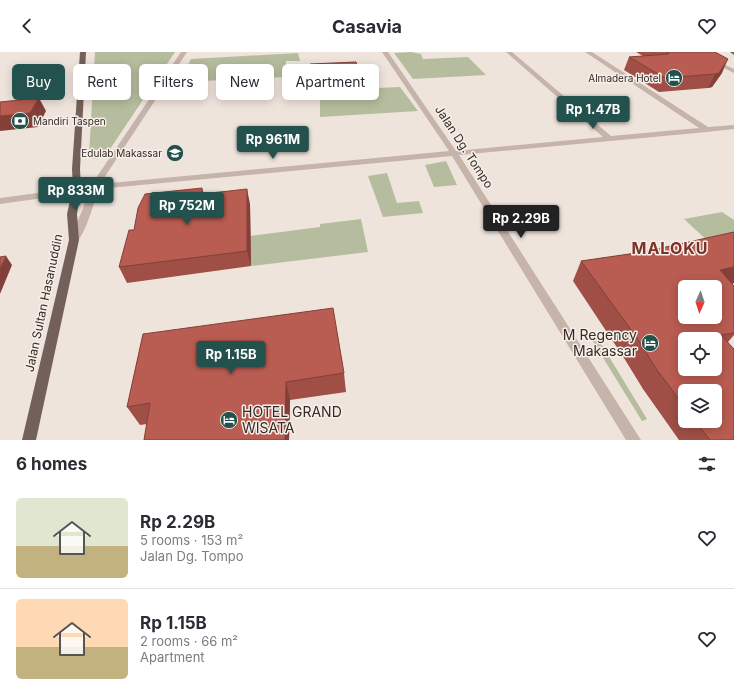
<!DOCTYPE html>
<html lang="en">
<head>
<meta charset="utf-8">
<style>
	body { margin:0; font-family:Inter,sans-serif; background:#f7f7f7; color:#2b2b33; height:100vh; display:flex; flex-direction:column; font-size:15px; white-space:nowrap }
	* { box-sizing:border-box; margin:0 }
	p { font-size:13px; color:#7c7c81 }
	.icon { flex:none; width:22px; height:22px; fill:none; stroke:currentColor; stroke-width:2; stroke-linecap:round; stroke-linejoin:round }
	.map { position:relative; height:388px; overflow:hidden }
	.details { display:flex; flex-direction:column; background:#fff; flex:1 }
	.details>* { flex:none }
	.hud { position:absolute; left:12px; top:12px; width:400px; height:36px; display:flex; gap:8px }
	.needle { width:26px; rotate:183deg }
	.controls { position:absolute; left:678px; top:228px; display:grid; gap:8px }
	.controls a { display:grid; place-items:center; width:44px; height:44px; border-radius:6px; background:#fff; box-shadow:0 2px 10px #0003; font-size:20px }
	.price { position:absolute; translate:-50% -34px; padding:0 9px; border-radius:4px; background:#22514e; color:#fff; font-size:13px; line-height:26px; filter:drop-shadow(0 1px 2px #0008) }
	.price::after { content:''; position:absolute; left:50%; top:24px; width:12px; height:9px; margin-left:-6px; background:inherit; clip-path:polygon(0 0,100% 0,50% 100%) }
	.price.active { background:#222; color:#fff }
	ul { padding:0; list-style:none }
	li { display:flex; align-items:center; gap:12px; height:100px; padding:0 16px }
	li+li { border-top:1px solid #e1e1e2 }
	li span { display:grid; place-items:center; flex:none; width:112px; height:80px; border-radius:6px; color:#555 }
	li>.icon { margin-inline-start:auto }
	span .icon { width:48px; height:48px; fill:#fffc; stroke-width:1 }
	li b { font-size:17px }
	h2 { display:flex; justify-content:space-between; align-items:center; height:48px; padding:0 16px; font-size:17px }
	.chip { padding:0 14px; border-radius:6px; background:#fff; box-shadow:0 2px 10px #0003; font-size:14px; line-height:36px }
	.chip.active { background:#22514e; color:#fff }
	header { display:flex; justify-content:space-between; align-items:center; height:52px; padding:0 16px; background:#fff; font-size:18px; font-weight:700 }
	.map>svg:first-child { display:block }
	.green { fill:#b6bd9e }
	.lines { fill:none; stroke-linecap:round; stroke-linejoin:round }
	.minor { fill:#c6b3a9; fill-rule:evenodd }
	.major { fill:#74605b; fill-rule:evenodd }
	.wall { fill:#9f4f46; fill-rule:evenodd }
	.shaded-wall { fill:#824039 }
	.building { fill:#b95c51; stroke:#824039; fill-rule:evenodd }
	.labels { text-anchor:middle; stroke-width:3; stroke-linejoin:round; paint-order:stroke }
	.far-poi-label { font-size:10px; fill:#342a28; stroke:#f7eee8; text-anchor:end }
	.street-label { font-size:12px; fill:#342a28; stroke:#f7eee8 }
	.near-poi-label { font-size:14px; fill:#342a28; stroke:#f7eee8; text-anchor:end }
	.district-label { font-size:16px; font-weight:bold; letter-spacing:1px; fill:#7a322a; stroke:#f7eee8 }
</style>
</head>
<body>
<header><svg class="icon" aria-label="back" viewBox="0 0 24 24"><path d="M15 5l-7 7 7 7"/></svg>Casavia<svg class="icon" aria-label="heart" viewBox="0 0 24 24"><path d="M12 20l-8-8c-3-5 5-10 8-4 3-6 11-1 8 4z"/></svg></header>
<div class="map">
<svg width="734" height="388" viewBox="0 0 734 388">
	<rect width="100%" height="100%" fill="#efe4dc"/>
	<path class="green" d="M95,0H175L108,100C102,106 98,108 90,106L89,102Z
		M411,0L421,2L423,7L468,5L486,23L413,27L394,1Z
		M298,1L300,9H286V25L179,30L191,7Z
		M400,35L418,59L320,65V40L312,41L311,39Z
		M446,109L457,133L434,135L425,113Z
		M387,121L397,151L419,149L423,161L383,165L368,124Z
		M722,160L734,168V198L711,192L684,167Z
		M361,167L368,200L251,214L250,184L320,175V172Z
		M597,285L647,367L642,369L592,288Z"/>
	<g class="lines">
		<path class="minor" d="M181,0H187L100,132L449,99L382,0H388L456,99L603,85L506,0H512L611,84L699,76L585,0H592L708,75L734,73V77L707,80L459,103L641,388H626L452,104L98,137C95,148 84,189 74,191L71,190L69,188L82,159L90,135Z
			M691,0H698L734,17V21Z
			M76,136L80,139L79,141L0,152V146Z"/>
		<path class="major" d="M80,0H86L80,117L81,135L77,162L79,188L36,388H22L69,188L67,162L73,135L72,117Z
			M730,0H734V3Z"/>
	</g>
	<path class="wall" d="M636,0H715L722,21L712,35L708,36L659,40L624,18L629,5L643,4Z
		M360,25V37L311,39L310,27Z
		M202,136L204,142L250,152L251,214L127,231L119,215Z
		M734,180V231L732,232L734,234V283L728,290L734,388H679L643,337L624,306L573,229L581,209L643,200ZM685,339L715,369H685Z
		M143,282L344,321L346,340L290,348L289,388H144L147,372L140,373L127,355Z"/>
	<path class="shaded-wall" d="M728,7L722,21L712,35L708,36L715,22Z
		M39,46L46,59L38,75L0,79V64Z
		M247,137L250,152L251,214L247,199Z
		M6,204L12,213L0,242V217Z
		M734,215V231L715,236L720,218Z
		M286,330L290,348L289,388H285Z"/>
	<path class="building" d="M666,0H715L728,7L719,21L715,22L665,26L629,5L669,2Z
		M356,10L360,25L310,27V12Z
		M39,46L30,61L0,64V50Z
		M202,136V142L247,137V199L119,215L129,178H134L138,156L145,142Z
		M734,180V215L720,218L734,234V281L721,283L734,297V388H710L695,369H715V339H685V355L657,318L637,286L581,209L643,200ZM685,235H715V265H685ZM685,287H715V317H685Z
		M6,204L0,217V205Z
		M333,256L344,321L286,330L285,388H144L150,351L127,355L143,282Z"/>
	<defs>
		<symbol id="hotel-disc" viewBox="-11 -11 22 22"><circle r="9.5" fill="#22514e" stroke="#f7eee8"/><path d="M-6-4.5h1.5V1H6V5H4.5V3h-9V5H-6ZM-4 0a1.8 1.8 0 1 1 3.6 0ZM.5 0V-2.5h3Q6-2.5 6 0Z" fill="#fff"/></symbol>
		<symbol id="bank-disc" viewBox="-11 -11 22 22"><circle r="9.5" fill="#22514e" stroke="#f7eee8"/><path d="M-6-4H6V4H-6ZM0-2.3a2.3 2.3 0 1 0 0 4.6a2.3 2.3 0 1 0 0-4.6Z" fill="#fff"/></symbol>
		<symbol id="school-disc" viewBox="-11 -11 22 22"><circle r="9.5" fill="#22514e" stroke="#f7eee8"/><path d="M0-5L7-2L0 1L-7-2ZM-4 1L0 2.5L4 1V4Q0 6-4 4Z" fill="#fff"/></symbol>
	</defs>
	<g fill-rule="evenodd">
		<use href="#hotel-disc" x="664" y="16" width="20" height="20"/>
		<use href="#bank-disc" x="10" y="59" width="20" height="20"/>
		<use href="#school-disc" x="165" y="91" width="20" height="20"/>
		<use href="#hotel-disc" x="640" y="281" width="20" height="20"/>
		<use href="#hotel-disc" x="219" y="358" width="20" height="20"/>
	</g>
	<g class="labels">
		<g class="far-poi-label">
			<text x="661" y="30">Almadera Hotel</text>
			<text x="33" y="73" text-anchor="start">Mandiri Taspen</text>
			<text x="162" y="105">Edulab Makassar</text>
		</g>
		<g class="street-label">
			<text transform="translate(464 95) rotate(57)" y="4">Jalan Dg. Tompo</text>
			<text transform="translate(44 251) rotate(-78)" y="4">Jalan Sultan Hasanuddin</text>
		</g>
		<g class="near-poi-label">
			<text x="637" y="288">M Regency<tspan x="637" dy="16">Makassar</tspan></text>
			<text x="242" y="365" text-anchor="start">HOTEL GRAND<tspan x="242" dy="16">WISATA</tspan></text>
		</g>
		<g class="district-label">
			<text x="670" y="202">MALOKU</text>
		</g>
	</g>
</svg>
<div class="controls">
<a><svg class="needle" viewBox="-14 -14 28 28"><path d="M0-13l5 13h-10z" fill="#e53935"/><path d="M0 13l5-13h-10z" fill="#7c7c81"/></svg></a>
<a><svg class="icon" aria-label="locate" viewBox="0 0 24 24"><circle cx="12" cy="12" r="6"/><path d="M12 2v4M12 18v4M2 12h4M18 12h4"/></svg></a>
<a><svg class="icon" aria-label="layers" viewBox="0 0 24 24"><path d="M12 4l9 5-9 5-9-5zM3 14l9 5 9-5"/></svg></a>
</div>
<b class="price" style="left:593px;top:78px">Rp 1.47B</b>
<b class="price" style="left:273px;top:108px">Rp 961M</b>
<b class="price" style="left:76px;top:159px">Rp 833M</b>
<b class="price" style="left:187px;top:174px">Rp 752M</b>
<b class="price active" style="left:521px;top:187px">Rp 2.29B</b>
<b class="price" style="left:231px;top:323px">Rp 1.15B</b>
<div class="hud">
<a class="chip active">Buy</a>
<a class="chip">Rent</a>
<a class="chip">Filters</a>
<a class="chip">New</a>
<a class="chip">Apartment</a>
</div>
</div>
<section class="details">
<h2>6 homes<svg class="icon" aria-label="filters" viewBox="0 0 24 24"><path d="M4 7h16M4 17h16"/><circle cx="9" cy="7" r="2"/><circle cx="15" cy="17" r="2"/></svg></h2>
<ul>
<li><span style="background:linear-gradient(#dfe7d0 60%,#c2b280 0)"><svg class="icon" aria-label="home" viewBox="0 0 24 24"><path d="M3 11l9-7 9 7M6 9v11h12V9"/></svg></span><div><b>Rp 2.29B</b><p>5 rooms · 153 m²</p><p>Jalan Dg. Tompo</p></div><svg class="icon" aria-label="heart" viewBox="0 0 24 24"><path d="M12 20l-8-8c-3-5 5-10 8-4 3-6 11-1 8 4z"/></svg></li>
<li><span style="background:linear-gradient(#ffd9b3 60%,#c2b280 0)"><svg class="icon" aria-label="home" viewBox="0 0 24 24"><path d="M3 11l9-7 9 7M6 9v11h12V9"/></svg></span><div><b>Rp 1.15B</b><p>2 rooms · 66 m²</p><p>Apartment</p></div><svg class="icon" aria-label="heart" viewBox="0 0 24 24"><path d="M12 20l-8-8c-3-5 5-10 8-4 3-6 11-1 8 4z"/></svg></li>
</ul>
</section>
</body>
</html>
